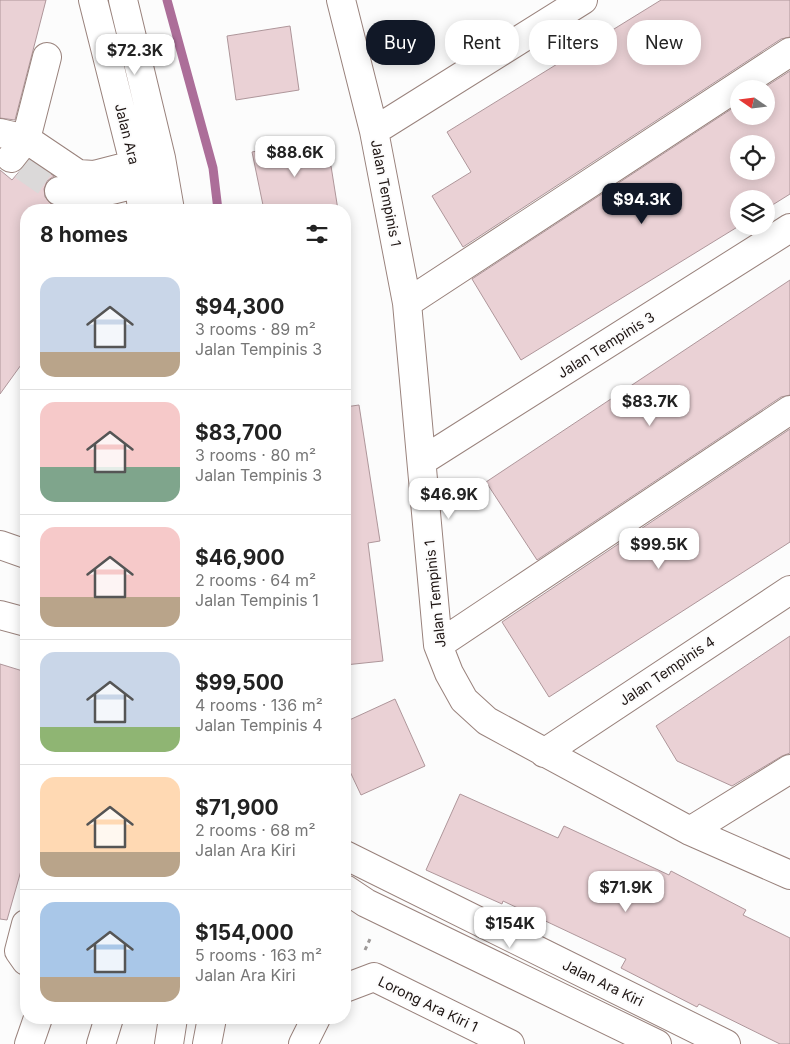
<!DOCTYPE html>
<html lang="en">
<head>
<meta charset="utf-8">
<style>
	body { margin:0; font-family:Inter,sans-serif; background:#f2f2f2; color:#222; height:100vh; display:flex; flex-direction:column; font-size:19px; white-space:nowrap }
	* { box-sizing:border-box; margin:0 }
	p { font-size:16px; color:#767676 }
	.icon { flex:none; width:28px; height:28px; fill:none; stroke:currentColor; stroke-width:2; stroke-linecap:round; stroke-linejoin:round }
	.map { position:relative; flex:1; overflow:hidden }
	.panel { position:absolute; left:20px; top:204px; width:331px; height:820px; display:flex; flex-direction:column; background:#fff; border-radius:20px; box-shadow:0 2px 12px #0003 }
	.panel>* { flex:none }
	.top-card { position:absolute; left:366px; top:20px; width:349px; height:45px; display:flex; gap:10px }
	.needle { width:32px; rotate:284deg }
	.controls { position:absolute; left:730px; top:80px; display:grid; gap:10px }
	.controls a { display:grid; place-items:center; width:45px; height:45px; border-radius:50%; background:#fff; box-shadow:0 2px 12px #0003; font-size:25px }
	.price { position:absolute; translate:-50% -42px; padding:0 11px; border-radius:10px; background:#fff; color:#222; font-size:16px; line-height:32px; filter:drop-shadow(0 1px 2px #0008) }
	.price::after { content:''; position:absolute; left:50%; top:30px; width:15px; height:11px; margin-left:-8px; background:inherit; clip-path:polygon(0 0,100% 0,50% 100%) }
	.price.selected { background:#111827; color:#fff }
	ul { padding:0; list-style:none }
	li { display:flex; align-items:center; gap:15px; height:125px; padding:0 20px }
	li+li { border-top:1px solid #e0e0e0 }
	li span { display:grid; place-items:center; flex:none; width:140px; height:100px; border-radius:15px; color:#555 }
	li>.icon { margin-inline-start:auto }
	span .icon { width:60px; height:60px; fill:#fffc; stroke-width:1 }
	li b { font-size:21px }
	h2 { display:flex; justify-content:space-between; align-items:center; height:60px; padding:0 20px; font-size:21px }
	.pill { padding:0 18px; border-radius:20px; background:#fff; box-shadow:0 2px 12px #0003; font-size:18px; line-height:45px }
	.pill.selected { background:#111827; color:#fff }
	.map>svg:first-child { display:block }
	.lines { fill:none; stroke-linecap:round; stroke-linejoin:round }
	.stream { stroke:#ac6e99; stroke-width:9 }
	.building { fill:#ead1d5; stroke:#ae969a; fill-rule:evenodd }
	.minor-tunnel { stroke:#dbd9d9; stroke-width:28; stroke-dasharray:28 14; stroke-linecap:butt }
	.minor-casing { stroke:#99827c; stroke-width:30 }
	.path { stroke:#9d9998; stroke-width:3; stroke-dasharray:4 4; stroke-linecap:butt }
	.minor { stroke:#fff; stroke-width:28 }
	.labels { text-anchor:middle; stroke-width:4; stroke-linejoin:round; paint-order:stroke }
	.street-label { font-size:14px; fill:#1e1513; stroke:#fcfcfc }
</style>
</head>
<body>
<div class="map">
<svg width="790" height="1044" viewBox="0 0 790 1044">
	<rect width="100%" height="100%" fill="#fcfcfc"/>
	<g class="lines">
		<path class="stream" d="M167,0L213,168L218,210"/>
	</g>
	<path class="building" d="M0,0H46L15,120L0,118Z
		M661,0H790V37L781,39L463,247L432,196L471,172L447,132Z
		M290,26L299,90L236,100L227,36Z
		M790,71V194L766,209V199H739V226L521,360L472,279L739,104V116H766V89H762ZM739,144H766V171H739Z
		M317,138L323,166H331L338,210H264L252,152Z
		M29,160L54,176L47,181L44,189L45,197L52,205L49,210H26V358L0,394V170L12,180Z
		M790,280V395L781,397L537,560L486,482Z
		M359,405L380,541L368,543L383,661L345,665V407Z
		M790,429V542L549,697L502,622Z
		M790,636V753L782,756L732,786L677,761L656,726Z
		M0,664L26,672V853L7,920L0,919Z
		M395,699L425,766L361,795L345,761V722Z
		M460,794L558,838L564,826L669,875L671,871L746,910L743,915L790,938V1044H780L699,1004L697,1007L621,968L626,959L503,901L502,904L426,870Z"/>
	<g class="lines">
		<path class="minor-tunnel" d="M23,166L59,191"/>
		<defs>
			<path id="minor" d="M93,0L139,183L142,210
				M123,0L161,158L170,210
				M341,0L374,131L407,303L438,645L449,673L464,700L487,721L690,831L790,875
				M374,131L583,0
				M0,133L26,139L78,174L94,175L152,160
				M11,158L26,139L47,57
				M59,191C87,197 101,193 128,186
				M407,303L790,52
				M422,461L790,228
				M0,545L26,554
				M0,615L26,622
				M438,645L790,410
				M544,753L790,590
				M690,831L790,769
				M345,855L726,1044
				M345,889L366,903L657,1044
				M26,924L19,951L26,961
				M345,988L374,977L510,1044
				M29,1044L38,1018
				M101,1044L109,1018
				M169,1044L173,1018
				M207,1044L212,1018
				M303,1044L316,1018"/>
		</defs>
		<use href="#minor" class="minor-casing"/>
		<path class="path" d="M365,950L370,939L368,938"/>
		<use href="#minor" class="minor"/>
	</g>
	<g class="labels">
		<g class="street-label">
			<text transform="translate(127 134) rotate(76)" y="5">Jalan Ara</text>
			<text transform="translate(386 193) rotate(79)" y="5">Jalan Tempinis 1</text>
			<text transform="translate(606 345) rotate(-32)" y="5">Jalan Tempinis 3</text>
			<text transform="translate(435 594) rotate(-96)" y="5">Jalan Tempinis 1</text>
			<text transform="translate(667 671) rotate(-34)" y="5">Jalan Tempinis 4</text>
			<text transform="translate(603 983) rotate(26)" y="5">Jalan Ara Kiri</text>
			<text transform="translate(428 1004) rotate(26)" y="5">Lorong Ara Kiri 1</text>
		</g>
	</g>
</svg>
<div class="controls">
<a><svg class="needle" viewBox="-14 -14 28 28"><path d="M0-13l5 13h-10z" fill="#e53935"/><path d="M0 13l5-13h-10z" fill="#767676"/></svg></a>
<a><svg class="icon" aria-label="locate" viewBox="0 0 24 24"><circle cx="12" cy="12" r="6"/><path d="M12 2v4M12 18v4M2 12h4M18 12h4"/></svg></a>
<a><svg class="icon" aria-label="layers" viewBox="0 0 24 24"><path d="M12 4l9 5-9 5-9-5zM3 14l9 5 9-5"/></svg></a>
</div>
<b class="price" style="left:135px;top:76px">$72.3K</b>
<b class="price" style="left:295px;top:178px">$88.6K</b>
<b class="price selected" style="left:642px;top:225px">$94.3K</b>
<b class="price" style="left:650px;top:427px">$83.7K</b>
<b class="price" style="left:449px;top:520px">$46.9K</b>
<b class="price" style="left:659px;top:570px">$99.5K</b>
<b class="price" style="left:626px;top:913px">$71.9K</b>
<b class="price" style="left:510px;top:949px">$154K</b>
<div class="top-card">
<a class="pill selected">Buy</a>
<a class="pill">Rent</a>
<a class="pill">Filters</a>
<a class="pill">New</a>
</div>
<section class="panel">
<h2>8 homes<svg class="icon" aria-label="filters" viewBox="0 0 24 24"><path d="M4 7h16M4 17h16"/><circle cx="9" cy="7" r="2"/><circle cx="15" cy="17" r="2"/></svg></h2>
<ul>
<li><span style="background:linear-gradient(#c9d6e8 75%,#b9a48a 0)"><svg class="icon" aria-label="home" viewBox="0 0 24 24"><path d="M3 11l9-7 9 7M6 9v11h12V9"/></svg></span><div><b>$94,300</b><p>3 rooms · 89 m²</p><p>Jalan Tempinis 3</p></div></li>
<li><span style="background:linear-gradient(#f6c9c9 65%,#7fa58c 0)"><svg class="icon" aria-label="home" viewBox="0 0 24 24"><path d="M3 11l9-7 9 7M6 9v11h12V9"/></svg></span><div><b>$83,700</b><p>3 rooms · 80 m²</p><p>Jalan Tempinis 3</p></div></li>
<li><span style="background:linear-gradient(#f6c9c9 70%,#b9a48a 0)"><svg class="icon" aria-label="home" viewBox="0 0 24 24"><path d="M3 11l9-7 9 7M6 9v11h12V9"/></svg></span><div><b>$46,900</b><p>2 rooms · 64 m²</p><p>Jalan Tempinis 1</p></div></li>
<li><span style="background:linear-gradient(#c9d6e8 75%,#8fb573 0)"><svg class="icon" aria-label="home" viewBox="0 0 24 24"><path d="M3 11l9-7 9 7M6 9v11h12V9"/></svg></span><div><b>$99,500</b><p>4 rooms · 136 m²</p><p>Jalan Tempinis 4</p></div></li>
<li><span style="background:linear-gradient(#ffd9b3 75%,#b9a48a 0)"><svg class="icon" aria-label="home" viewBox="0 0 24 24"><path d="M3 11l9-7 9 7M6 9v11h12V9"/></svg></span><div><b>$71,900</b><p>2 rooms · 68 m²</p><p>Jalan Ara Kiri</p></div></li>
<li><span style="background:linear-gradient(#a9c7e8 75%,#b9a48a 0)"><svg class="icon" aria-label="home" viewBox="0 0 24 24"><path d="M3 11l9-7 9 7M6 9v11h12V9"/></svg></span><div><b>$154,000</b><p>5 rooms · 163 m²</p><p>Jalan Ara Kiri</p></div></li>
</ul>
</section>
</div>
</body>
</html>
